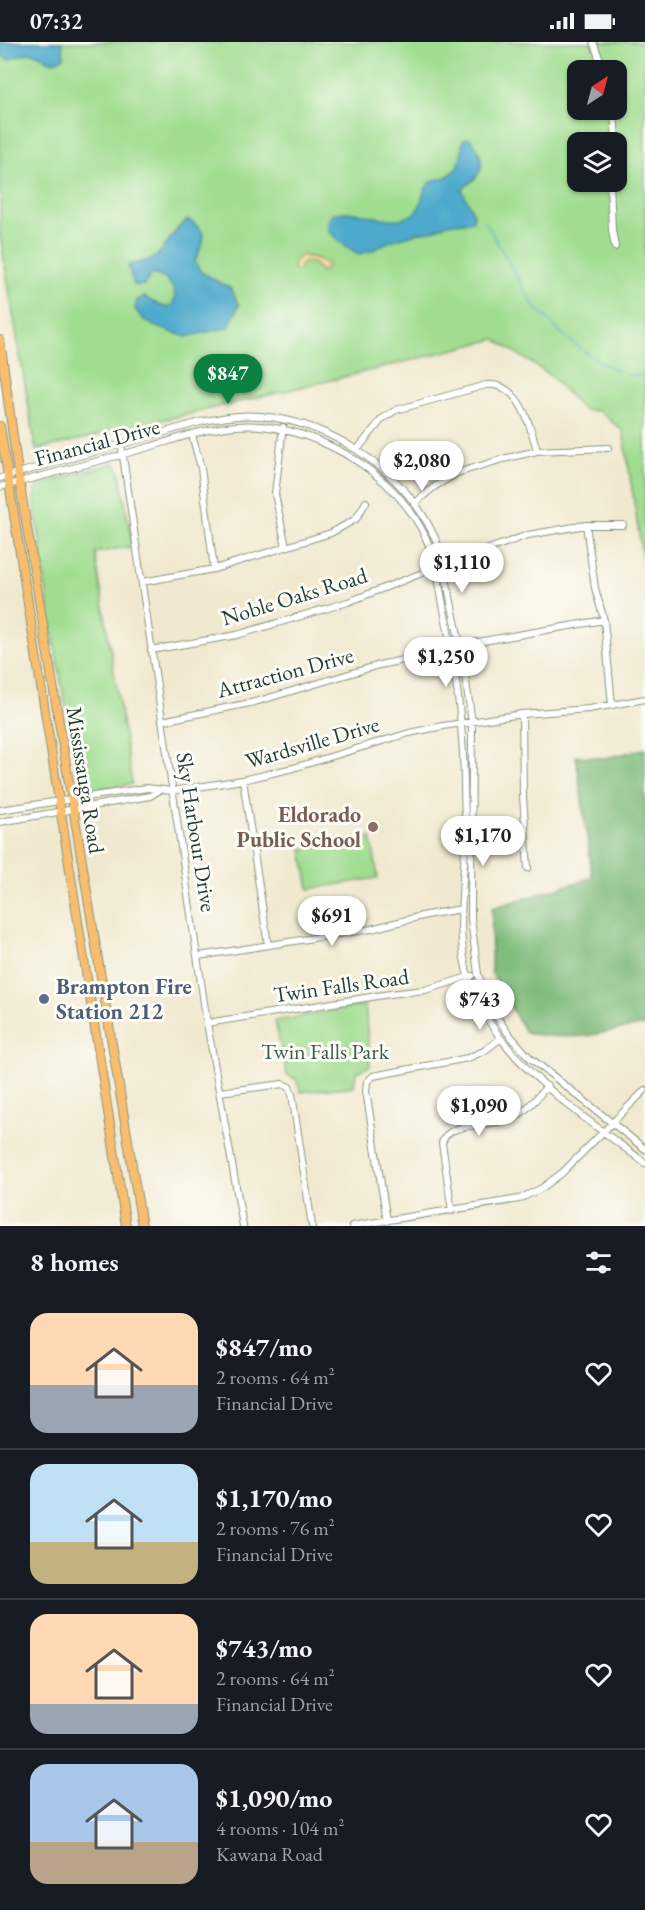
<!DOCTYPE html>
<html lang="en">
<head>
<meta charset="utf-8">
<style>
	body { margin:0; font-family:"EB Garamond",serif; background:#20242c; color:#f1f3f6; height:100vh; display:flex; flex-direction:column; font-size:22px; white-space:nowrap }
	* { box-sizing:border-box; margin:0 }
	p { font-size:20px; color:#9ea1a6 }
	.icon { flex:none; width:33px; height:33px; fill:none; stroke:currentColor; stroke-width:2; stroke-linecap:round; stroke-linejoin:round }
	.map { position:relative; height:1184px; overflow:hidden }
	.side { display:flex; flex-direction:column; background:#171b24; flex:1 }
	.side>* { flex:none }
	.needle { width:39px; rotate:36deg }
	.fabs { position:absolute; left:567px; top:18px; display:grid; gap:12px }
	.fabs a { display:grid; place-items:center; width:60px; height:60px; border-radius:12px; background:#171b24; box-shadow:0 2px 4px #0004; font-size:30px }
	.price { position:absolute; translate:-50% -51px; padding:0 14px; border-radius:21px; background:#fff; color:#222; font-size:20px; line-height:39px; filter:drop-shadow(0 2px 3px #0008) }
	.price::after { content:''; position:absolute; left:50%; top:36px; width:18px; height:14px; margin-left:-9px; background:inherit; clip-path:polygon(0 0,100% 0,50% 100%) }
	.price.current { background:#0b8043; color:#fff }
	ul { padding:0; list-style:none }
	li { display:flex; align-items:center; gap:18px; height:150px; padding:0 30px }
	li+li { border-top:2px solid #363941 }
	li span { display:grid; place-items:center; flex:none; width:168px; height:120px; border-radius:18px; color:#555 }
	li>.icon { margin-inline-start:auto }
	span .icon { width:72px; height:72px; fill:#fffc; stroke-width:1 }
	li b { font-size:26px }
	h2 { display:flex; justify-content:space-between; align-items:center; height:72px; padding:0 30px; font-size:26px }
	.status { display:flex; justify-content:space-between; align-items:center; height:42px; padding:0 30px; background:#171b24; direction:ltr }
	.status svg { height:16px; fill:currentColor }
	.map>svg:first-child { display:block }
	.green { fill:#a1dd91; stroke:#608d62; stroke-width:1.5; fill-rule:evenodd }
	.forest { fill:#80bc7b; stroke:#507c58; stroke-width:1.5 }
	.sand { fill:#eeda9e; stroke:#868c69; stroke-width:1.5 }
	.water { fill:#4daacc; stroke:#367480; stroke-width:1.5 }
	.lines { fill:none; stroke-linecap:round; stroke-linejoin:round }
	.stream { stroke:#4daacc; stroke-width:1.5 }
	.minor-casing { stroke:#889382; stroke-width:8 }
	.major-casing { stroke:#889382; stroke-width:10 }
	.minor { stroke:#fff; stroke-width:6 }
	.major { stroke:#f9be6d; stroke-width:8 }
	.education-dot { fill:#8d6e63; stroke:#fdfcf7; stroke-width:2 }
	.service-dot { fill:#5c6f8a; stroke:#fdfcf7; stroke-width:2 }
	.labels { text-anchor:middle; stroke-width:6; stroke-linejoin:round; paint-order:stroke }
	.street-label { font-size:22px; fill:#1f3d34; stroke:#fdfcf7 }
	.education-label { font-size:22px; font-weight:bold; fill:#785e54; stroke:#fdfcf7; text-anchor:end }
	.service-label { font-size:22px; font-weight:bold; fill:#4e5e75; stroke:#fdfcf7; text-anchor:start }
	.park-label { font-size:22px; fill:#395d47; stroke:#fdfcf7 }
</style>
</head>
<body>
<div class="status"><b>07:32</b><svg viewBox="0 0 49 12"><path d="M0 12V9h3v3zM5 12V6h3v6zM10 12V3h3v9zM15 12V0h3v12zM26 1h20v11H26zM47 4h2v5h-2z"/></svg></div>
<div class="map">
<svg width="645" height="1184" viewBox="0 0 645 1184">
	<rect width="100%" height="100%" fill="#fdfcf7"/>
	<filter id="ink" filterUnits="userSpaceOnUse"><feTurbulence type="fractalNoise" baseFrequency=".0167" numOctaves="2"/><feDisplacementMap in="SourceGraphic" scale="12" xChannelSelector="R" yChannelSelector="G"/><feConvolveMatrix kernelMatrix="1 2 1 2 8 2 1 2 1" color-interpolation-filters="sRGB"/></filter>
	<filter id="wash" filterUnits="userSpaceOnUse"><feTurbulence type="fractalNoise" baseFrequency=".008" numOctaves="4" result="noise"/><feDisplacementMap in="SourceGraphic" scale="24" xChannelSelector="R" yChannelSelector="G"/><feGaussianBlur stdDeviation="1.35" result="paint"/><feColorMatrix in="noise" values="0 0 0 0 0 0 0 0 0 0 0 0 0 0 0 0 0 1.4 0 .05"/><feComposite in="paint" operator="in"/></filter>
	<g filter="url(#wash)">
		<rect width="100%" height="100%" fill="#f1e9cf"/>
		<path class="green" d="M0,0H645V531L623,389L599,369L583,368L550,333L495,297L340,336L36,408L0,194ZM578,28H616V68H578ZM578,100H616V140H578Z
			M114,421L119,427L133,504L95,511L132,742L90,748L86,747L83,736H78L50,577L34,455L36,454L35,449L40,442Z
			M371,795L378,836L309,847L302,807Z
			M365,963L370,1024L356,1030L354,1044L301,1050L296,1037L287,1033L275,979Z"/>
		<path class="forest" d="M645,707V984C624,984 606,992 585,994C566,995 543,995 525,990L491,930L492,866L591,836L592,832L576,714L605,716Z"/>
		<path class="sand" d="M300,213L319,217L328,223L325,228L321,230L314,222L305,220L301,223L300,228L295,229L293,227V221Z"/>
		<path class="water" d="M1,0H62L64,15C49,27 47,12 32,11C25,10 15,16 8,18L0,12Z
			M469,96C479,104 487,124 476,135C472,140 466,143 462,148L474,172L473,179L447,182L432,189L421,190L390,199L371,209L358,212L337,198L328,187V180L332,172C355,163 391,187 413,172C424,164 420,150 430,141C435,137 438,137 443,136C461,130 461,114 463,98Z
			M188,178C212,191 203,200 195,219L201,230L230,246L239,263L229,285L186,295L154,284L143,277L135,267L137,258L144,255C150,258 156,262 162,264C183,269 177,233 151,233L144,243H134L128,223C136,221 145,220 152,217C164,212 171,188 188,178Z"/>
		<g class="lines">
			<path class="stream" d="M485,179L535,266C549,275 551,283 562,292C579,306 599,321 618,329
				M628,333L645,334"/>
		</g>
	</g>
	<g filter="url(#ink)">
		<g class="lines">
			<defs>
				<path id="minor" d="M593,0L604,28
					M614,68L616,100
					M610,140L612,188L615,205
					M283,385L275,452L286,505
					M192,393L201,426L214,527
					M121,401L207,981L243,1184
					M357,408L382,377L396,368L486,343C520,340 530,383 537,409
					M0,436L204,379C222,376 241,372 260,374C337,381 413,435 440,508L461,607L472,680L471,877L478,932L490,965L508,991L529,1015L645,1107
					M0,445C50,432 100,419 149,405C177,397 206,386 236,384C266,381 300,390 328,403C369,422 405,453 425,494C435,516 439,540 443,563C455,622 463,679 464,740C464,761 466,783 465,805C463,851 455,896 470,940C498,1021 580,1071 645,1121
					M415,461L434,445L457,431L503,417L537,409L608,406
					M586,483L595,546L604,578L612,663
					M142,540L214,527L331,491L356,477L366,460
					M460,603L604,578
					M151,608L237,593L348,560L435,526L528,493L586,483H623
					M522,672L523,754L528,826
					M162,679L255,660L379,623L452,608
					M243,738L268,903
					M0,768L147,746L172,749L243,738L293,726L409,691L443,684L522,672L589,667L645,657
					M0,780L150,754L160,748
					M199,914L371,887L426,873L461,867
					M207,981L390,952L425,948L472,934
					M220,1050L283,1042L289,1045L292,1052L312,1184
					M452,1169L442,1101C448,1077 497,1086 517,1074C529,1066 538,1055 547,1044
					M387,1179L366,1049L367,1040L373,1034L468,1016L484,1009L500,997
					M352,1184L519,1157L542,1146L562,1131L645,1048"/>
				<path id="major" d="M0,298L18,431L142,1184
					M0,384L126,1184"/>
			</defs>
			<use href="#minor" class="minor-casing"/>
			<use href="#major" class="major-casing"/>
			<use href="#minor" class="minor"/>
			<use href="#major" class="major"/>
		</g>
	</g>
	<circle class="education-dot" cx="373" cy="785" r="6"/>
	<circle class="service-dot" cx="44" cy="957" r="6"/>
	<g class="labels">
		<g class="street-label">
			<text transform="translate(97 400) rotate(-15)" y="8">Financial Drive</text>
			<text transform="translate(294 554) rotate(-17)" y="8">Noble Oaks Road</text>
			<text transform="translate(285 630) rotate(-15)" y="8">Attraction Drive</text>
			<text transform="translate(312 700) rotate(-16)" y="8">Wardsville Drive</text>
			<text transform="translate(86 738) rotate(81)" y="8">Mississauga Road</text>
			<text transform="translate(197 790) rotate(81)" y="8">Sky Harbour Drive</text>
			<text transform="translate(341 943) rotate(-8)" y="8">Twin Falls Road</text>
		</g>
		<g class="education-label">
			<text x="361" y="780">Eldorado<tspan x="361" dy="25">Public School</tspan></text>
		</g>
		<g class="service-label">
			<text x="56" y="952">Brampton Fire<tspan x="56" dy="25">Station 212</tspan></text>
		</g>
		<g class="park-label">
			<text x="325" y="1017">Twin Falls Park</text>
		</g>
	</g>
</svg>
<div class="fabs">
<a><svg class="needle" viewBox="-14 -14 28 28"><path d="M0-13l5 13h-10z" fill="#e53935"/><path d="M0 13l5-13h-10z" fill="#9ea1a6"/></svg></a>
<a><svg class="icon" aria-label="layers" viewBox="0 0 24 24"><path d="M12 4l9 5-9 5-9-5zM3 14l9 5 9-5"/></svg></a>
</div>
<b class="price current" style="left:228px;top:363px">$847</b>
<b class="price" style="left:422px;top:450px">$2,080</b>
<b class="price" style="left:462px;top:552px">$1,110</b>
<b class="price" style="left:446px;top:646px">$1,250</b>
<b class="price" style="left:483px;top:825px">$1,170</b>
<b class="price" style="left:332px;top:905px">$691</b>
<b class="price" style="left:480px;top:989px">$743</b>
<b class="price" style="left:479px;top:1095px">$1,090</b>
</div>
<section class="side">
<h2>8 homes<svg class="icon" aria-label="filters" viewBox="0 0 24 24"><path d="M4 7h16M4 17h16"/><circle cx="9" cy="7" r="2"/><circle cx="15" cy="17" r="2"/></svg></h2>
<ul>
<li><span style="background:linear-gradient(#ffd9b3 60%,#9aa5b1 0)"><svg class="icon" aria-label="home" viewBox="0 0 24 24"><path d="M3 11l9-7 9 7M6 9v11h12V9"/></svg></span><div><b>$847/mo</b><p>2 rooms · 64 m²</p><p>Financial Drive</p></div><svg class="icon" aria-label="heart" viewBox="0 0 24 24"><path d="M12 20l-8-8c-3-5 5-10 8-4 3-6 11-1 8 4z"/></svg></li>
<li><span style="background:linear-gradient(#bfe0f5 65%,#c2b280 0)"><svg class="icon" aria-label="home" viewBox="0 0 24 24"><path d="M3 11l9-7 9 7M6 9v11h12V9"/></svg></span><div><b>$1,170/mo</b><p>2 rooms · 76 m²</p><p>Financial Drive</p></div><svg class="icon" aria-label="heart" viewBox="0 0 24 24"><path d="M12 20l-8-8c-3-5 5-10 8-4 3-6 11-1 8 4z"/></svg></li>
<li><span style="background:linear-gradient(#ffd9b3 75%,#9aa5b1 0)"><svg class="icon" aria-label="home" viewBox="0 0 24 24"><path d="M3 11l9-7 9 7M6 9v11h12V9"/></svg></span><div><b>$743/mo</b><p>2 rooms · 64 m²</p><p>Financial Drive</p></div><svg class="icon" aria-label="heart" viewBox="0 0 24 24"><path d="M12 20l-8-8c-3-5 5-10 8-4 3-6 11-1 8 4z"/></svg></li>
<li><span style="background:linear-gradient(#a9c7e8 65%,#b9a48a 0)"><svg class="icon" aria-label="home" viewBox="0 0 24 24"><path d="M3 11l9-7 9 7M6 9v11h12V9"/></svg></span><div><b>$1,090/mo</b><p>4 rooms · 104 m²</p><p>Kawana Road</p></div><svg class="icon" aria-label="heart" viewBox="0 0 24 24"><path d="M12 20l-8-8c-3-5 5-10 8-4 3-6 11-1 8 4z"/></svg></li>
</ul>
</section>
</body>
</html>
